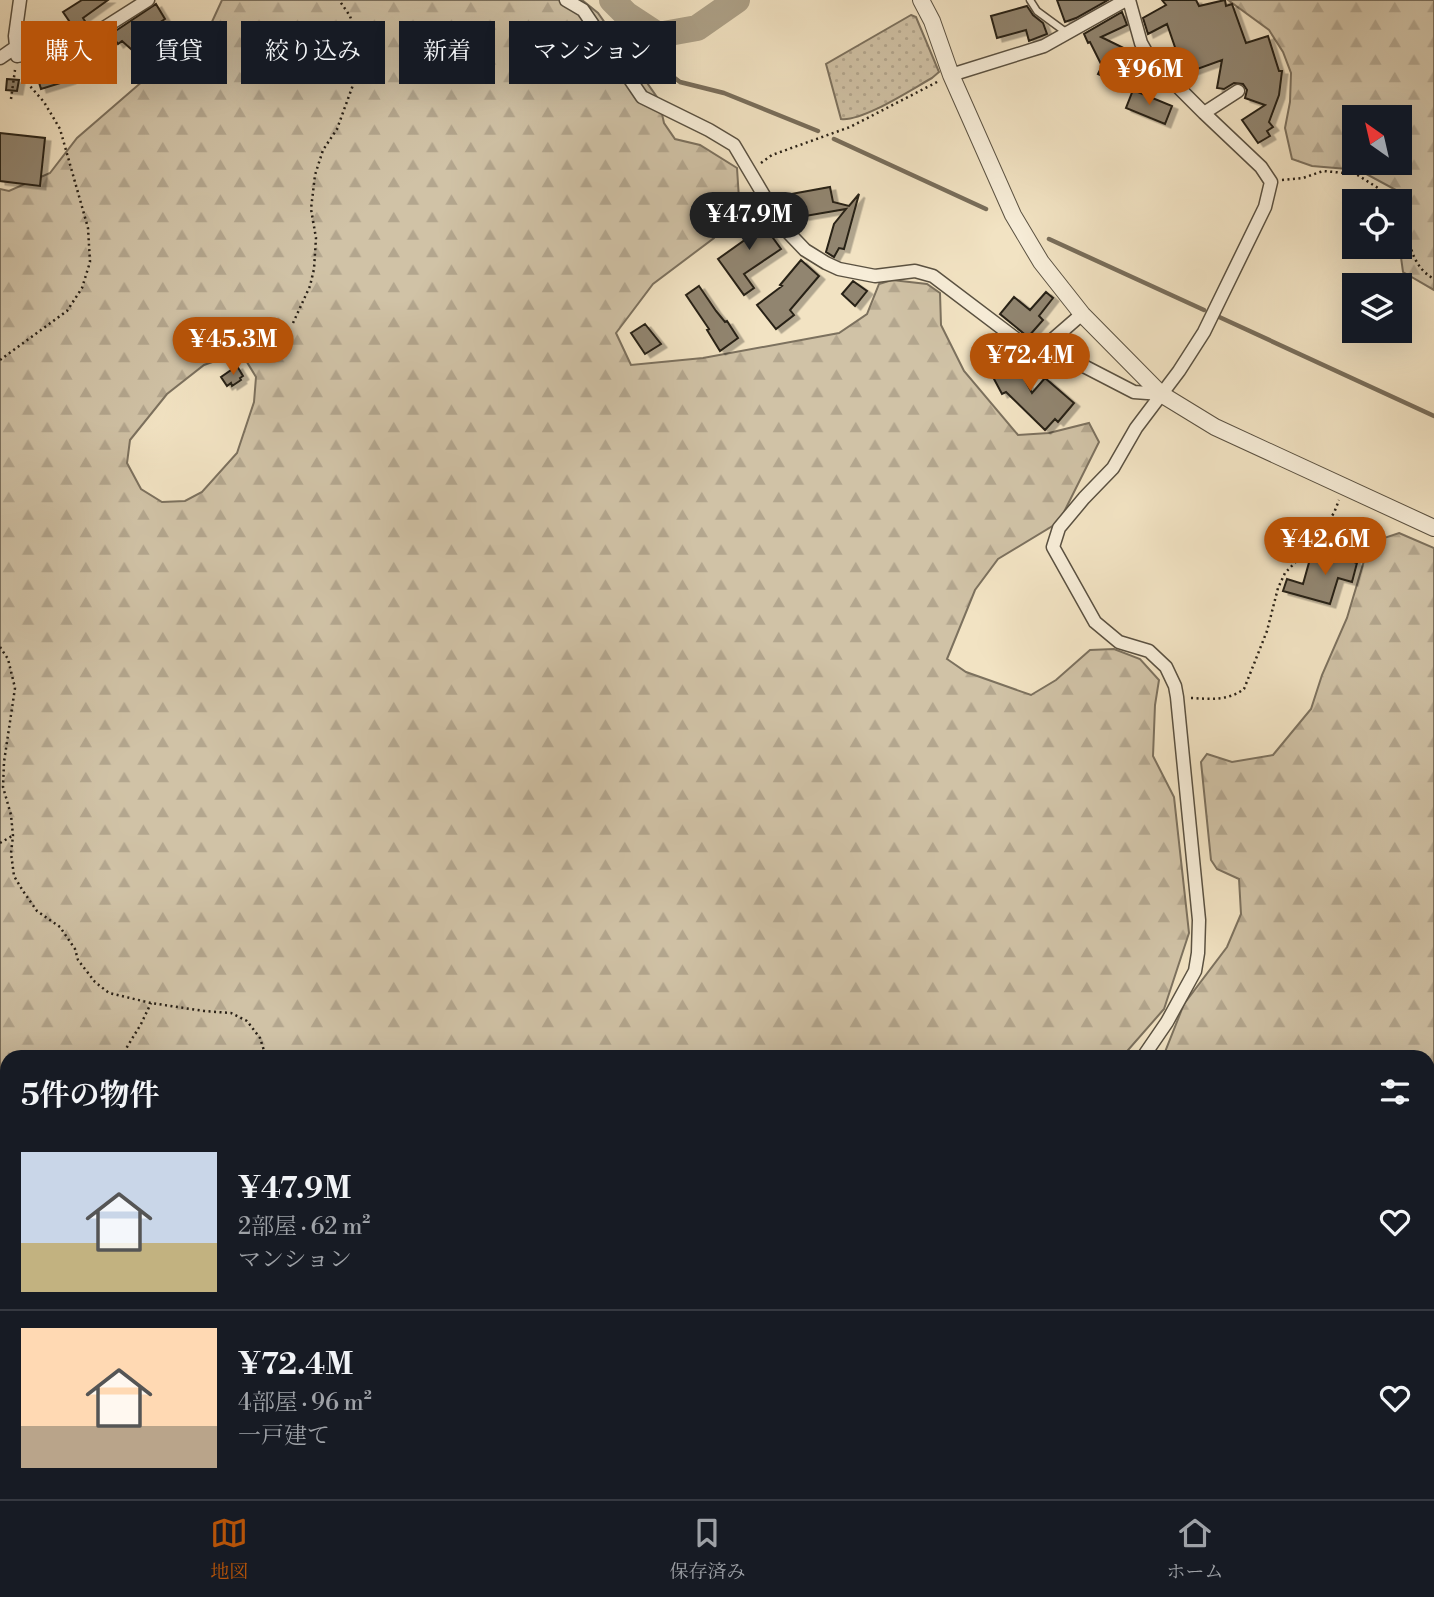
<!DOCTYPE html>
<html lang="ja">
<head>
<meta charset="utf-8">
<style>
	body { margin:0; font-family:"Libre Bodoni","Noto Serif JP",serif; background:#242831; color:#f1f3f6; height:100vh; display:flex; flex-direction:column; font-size:26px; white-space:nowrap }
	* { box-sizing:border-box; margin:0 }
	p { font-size:23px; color:#9ea1a6 }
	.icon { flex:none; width:38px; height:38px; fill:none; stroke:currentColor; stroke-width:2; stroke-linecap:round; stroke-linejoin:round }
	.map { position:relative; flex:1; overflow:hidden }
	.side { position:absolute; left:0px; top:1050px; width:1435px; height:450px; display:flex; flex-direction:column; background:#171b24; border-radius:21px 21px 0 0; box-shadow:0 7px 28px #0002 }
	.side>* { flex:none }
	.banner { position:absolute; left:21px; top:21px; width:700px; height:63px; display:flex; gap:14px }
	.needle { width:46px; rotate:326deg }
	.fabs { position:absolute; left:1342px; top:105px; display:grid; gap:14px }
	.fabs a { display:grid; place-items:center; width:70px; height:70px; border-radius:0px; background:#171b24; box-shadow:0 7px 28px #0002; font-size:35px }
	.price { position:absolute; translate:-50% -60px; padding:0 16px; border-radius:24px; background:#b45309; color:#fff; font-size:23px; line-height:46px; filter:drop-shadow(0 2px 4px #0008) }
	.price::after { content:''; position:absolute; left:50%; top:42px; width:21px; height:16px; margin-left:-10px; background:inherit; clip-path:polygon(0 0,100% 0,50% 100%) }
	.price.selected { background:#222; color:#fff }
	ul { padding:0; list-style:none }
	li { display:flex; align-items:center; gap:21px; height:175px; padding:0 21px }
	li+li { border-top:2px solid #363941 }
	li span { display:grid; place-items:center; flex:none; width:196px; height:140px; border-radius:0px; color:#555 }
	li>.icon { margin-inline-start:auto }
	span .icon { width:84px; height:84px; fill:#fffc; stroke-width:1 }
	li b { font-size:30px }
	h2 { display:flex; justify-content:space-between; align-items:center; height:84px; padding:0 21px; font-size:30px }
	.tag { padding:0 24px; border-radius:0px; background:#171b24; box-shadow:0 7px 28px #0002; font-size:24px; line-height:63px }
	.tag.selected { background:#b45309; color:#fff }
	.tab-bar { display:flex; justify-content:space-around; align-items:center; height:98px; border-top:2px solid #363941; background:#171b24; font-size:19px; color:#9ea1a6 }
	.tab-bar a { display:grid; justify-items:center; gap:4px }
	.tab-bar .selected { color:#b45309 }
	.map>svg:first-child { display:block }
	.grass { fill:url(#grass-dots); stroke:#7c715e; stroke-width:2 }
	.forest { fill:url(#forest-firs); stroke:#7c715e; stroke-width:2; fill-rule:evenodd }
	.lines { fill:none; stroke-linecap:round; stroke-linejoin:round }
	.stream { stroke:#786d5a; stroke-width:4.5 }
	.river { stroke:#ada188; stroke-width:26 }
	.building { fill:#918570; stroke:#282016; stroke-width:2; filter:url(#shadow) }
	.service-casing { stroke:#5a5141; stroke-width:9 }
	.minor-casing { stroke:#5a5141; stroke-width:15 }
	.tertiary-casing { stroke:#5a5141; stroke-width:18 }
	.path { stroke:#282016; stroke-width:2.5; stroke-dasharray:2 3.5; stroke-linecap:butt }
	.service { stroke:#f7edd8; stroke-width:6 }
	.minor { stroke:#f7edd8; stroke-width:12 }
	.tertiary { stroke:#f7edd8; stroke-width:16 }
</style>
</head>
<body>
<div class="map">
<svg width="1434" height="1499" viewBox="0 0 1434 1499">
	<defs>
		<pattern id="grass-dots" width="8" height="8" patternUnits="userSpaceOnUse" patternTransform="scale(1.75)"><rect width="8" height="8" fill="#d0c2a6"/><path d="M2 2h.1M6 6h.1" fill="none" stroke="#b3a68e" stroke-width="1.8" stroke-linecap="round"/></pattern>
		<pattern id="forest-firs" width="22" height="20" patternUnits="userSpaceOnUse" patternTransform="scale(1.75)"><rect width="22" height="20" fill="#d0c2a6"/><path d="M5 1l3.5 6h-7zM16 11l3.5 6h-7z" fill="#b3a68e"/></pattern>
		<filter id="shadow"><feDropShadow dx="5.5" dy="3.5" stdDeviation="0" flood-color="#0004"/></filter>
	</defs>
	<rect width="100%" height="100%" fill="#f2e3c3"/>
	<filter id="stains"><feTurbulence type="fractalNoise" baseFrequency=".00286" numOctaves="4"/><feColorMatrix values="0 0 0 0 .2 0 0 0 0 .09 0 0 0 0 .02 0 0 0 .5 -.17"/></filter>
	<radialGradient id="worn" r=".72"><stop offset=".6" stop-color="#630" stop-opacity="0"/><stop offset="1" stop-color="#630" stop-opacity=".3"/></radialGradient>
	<path class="grass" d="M911,15L916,17L939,72L932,78C912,89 862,122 841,119L826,64Z"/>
	<path class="forest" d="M222,0H582L598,13L659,100L664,123L675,139L700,145L737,168L739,199L714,238L653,284L616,333L631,365L703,358L839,333L867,314L879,284L892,280L927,284L940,293L941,325L964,371L1018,435L1049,433L1089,423L1099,442L1059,522L998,559L975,590L947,659L966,672L1031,695L1056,680L1090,650L1114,649L1140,659L1159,680L1155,705L1153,756L1174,797L1189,933L1164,1009L1122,1057H7V1441L0,1449V189L9,191L50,173L77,138L144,80L205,37ZM242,354L256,377L254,402L237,453L202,492L185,501L162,502L141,489L127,463L130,440L167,394L204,365L229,356Z
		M1228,0H1434V290L1403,272L1400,250L1410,222L1396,190L1359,170L1312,166L1292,159L1285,128L1290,102L1291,73L1283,52L1269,30ZM1400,117V163H1354V117Z
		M1399,533L1434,548V1240L1428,1245V1057H1165V1052L1184,1004L1227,947L1241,914L1239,879L1217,869L1211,860L1201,762L1207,754L1232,762L1273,755L1311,709L1322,675L1347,618L1364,561L1378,540Z
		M242,1493H548L549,1499H238Z"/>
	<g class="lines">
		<path class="stream" d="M658,35L659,61L668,73L680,82L724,93L818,131
			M834,139L986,209
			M1049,239L1204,310
			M1217,316L1434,416"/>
		<path class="river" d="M612,0L626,14L658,35L697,28L737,0"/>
	</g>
	<path class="building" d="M82,0H108L83,18L88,26L76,31L63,12Z
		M1057,0H1108L1076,18L1065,22Z
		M1162,0H1196L1199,6L1225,0L1226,6L1232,4L1246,43L1268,36L1279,71H1282L1279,95L1269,122L1273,127L1267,131L1270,136L1258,143L1242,120L1265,105L1245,98L1247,90L1243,84L1234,83L1224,89L1217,88L1222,60L1189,72L1183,54L1178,56L1167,24L1148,34L1143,18L1166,5Z
		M156,4L165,19L140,35L160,52L149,65L122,41L118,44L111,34Z
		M1027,6L1033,15L1043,23L1047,34L1029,41L1026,30L997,38L991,16Z
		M1122,12L1127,25L1101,37L1138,55L1141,60L1128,88L1098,74L1102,66L1090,42L1088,43L1084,34Z
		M65,55L70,80L41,89L33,63Z
		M7,79L19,80L17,91L6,90Z
		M1133,90L1172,106L1165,124L1126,108Z
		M0,133L45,138L40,186L0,181Z
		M830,187L833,202L849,206L859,194L844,249L839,248L834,257L826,252L834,224L846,209L788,219L783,210L780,196Z
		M758,214L769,230L768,231L781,249L744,274L754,288L744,295L718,259L746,239L738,228Z
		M801,260L819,276L790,310L794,315L776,329L757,305L782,286L780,285Z
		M853,281L867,291L855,306L842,294Z
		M699,286L716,311L725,322L727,321L738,338L720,351L707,330L709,329L686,295Z
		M1046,292L1053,298L1039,316L1043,320L1028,337L1000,314L1014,297L1030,310Z
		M645,324L661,344L645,354L631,333Z
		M1010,353L1032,393L1045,378L1074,403L1058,422L1055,419L1045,430L1006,392L1002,394L987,366Z
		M237,366L243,376L240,378L241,380L232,386L231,383L227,386L221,377Z
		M1348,544L1358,547L1354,562L1357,563L1352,582L1338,578L1330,604L1283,591L1287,579L1303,584L1310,559L1330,564L1332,556L1343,559Z"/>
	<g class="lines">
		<defs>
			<path id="service" d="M1030,0L1037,11L1067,33"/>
			<path id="minor" d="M20,0L15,36L17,56L58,48L99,31L148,0
				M566,0L583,10L642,97L709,130L734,145L782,226L805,250L826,263L839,269L875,276L915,271L933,276L1036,354L1082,314
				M1129,0L1141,43L1150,59L1204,113L1261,167L1271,182L1265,207L1204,332L1179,371L1136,428L1113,468L1084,498L1059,528L1053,547L1095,622L1119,642L1149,651L1166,667L1175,686L1177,697L1199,920L1198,953L1195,971L1167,1022L1143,1057
				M0,58L16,47
				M951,75L1044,46L1126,0
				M1204,113L1238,91
				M1045,346L1134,392L1161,394
				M1428,1454L1434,1457
				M868,1499L870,1493
				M1227,1499L1230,1493"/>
			<path id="tertiary" d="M921,0L932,21L951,75L1013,215L1041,262L1082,314L1161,394L1215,427L1434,528"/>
		</defs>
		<use href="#service" class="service-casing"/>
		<use href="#minor" class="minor-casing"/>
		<use href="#tertiary" class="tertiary-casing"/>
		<path class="path" d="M11,99L15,70
			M761,163L772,155L850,127L939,81
			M1282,180L1303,178L1323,171L1356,174L1378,188L1390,201
			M1400,213C1411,238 1408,264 1434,279
			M293,323L310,286L314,269L316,238L311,209L315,175L323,150L337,129L353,85L358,52L355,32L350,16L339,0
			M0,360L67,311L82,288L90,262L88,228L60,129L44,102L30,86L22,69
			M0,647L8,659L15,688L4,762L3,787L11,815L13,836L11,853L14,876L23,891L37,911L60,927L75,949L78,960L95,982L109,993L151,1003L204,1011L231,1013L247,1021L260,1038L266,1057
			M1191,698C1210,699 1228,701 1244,689L1267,631L1278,588L1285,573L1307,550L1334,513L1339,500
			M0,843L12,836
			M121,1057L141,1024L151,1003
			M0,1249L7,1238
			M411,1493L415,1499
			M1007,1493L1017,1499"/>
		<use href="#service" class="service"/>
		<use href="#minor" class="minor"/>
		<use href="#tertiary" class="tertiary"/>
	</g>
	<rect width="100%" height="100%" filter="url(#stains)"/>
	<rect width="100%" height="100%" fill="url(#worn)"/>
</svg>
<div class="fabs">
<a><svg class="needle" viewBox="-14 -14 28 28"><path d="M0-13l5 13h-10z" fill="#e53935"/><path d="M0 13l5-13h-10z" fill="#9ea1a6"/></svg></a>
<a><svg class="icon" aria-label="locate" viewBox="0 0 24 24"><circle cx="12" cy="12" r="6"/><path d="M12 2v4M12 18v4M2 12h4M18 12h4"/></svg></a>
<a><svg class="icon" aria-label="layers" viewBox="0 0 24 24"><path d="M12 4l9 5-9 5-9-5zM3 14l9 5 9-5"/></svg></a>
</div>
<b class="price" style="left:1149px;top:107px">¥96M</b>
<b class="price selected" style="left:749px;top:252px">¥47.9M</b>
<b class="price" style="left:233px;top:377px">¥45.3M</b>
<b class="price" style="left:1030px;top:393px">¥72.4M</b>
<b class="price" style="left:1325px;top:577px">¥42.6M</b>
<div class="banner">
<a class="tag selected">購入</a>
<a class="tag">賃貸</a>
<a class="tag">絞り込み</a>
<a class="tag">新着</a>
<a class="tag">マンション</a>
</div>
<section class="side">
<h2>5件の物件<svg class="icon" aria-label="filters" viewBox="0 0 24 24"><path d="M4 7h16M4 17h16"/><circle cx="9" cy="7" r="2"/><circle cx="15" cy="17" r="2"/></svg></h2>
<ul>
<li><span style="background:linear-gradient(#c9d6e8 65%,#c2b280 0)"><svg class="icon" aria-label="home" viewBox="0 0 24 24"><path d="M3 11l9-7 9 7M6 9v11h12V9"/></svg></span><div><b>¥47.9M</b><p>2部屋 · 62 m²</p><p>マンション</p></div><svg class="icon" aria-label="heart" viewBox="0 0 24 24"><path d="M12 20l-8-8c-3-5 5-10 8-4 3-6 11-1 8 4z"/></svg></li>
<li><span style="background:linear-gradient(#ffd9b3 70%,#b9a48a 0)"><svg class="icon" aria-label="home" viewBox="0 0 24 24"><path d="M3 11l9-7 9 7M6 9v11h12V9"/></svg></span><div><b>¥72.4M</b><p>4部屋 · 96 m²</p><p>一戸建て</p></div><svg class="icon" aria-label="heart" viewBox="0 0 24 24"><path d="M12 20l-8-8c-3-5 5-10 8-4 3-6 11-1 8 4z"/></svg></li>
</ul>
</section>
</div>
<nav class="tab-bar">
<a class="selected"><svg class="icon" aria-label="map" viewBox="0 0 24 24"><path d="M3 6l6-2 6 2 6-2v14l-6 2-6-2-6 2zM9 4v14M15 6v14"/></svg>地図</a>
<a><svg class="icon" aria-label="saved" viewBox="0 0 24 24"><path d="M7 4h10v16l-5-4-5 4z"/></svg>保存済み</a>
<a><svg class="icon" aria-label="home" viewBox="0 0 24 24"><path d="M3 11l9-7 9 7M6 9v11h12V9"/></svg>ホーム</a>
</nav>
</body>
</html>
